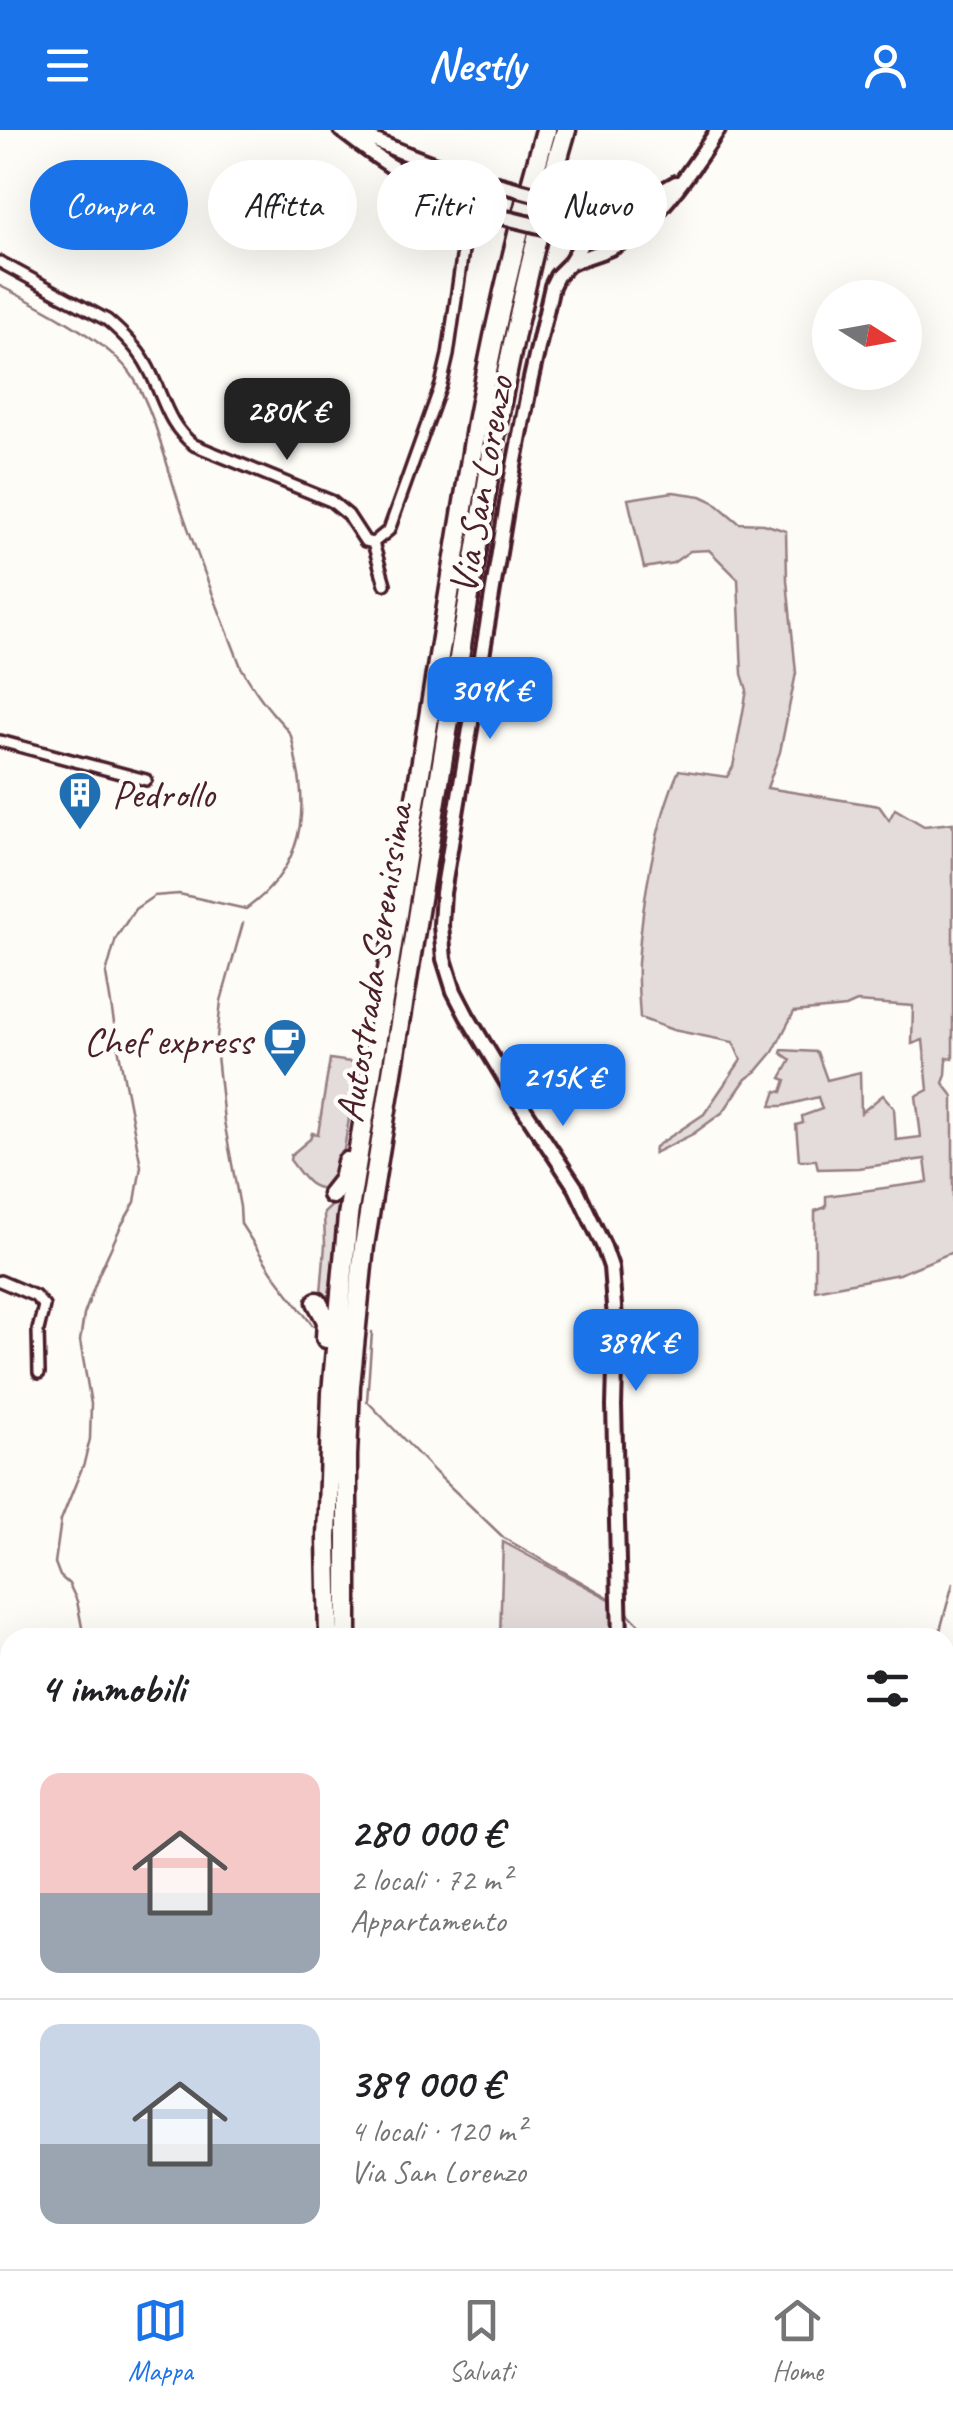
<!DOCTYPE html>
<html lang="it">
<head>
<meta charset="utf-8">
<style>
	body { margin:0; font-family:Caveat,sans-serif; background:#f6f6f6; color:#202124; height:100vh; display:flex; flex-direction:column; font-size:38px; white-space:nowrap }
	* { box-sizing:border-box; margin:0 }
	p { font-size:32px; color:#757577 }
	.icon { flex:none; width:55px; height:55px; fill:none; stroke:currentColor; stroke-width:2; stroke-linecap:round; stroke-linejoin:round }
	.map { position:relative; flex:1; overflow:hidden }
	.sheet { position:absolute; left:0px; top:1498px; width:955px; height:642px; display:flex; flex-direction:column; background:#fff; border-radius:30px 30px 0 0; box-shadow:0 10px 40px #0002 }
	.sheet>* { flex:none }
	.hud { position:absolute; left:30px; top:30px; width:895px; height:90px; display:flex; gap:20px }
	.needle { width:65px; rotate:101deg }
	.tools { position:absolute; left:812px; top:150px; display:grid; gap:20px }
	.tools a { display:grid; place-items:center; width:110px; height:110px; border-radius:50%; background:#fff; box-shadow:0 10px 40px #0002; font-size:50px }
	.price { position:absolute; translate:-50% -85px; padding:0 22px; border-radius:20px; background:#1a73e8; color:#fff; font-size:32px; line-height:65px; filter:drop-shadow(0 2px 5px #0008) }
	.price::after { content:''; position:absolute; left:50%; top:60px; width:30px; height:22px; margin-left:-15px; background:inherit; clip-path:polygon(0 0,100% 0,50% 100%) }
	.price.current { background:#222; color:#fff }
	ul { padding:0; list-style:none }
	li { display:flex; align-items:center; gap:30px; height:250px; padding:0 40px }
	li+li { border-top:2px solid #e0e0e0 }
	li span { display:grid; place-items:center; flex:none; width:280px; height:200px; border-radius:20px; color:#555 }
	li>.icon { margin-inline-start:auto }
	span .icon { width:120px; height:120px; fill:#fffc; stroke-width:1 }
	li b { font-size:42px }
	h2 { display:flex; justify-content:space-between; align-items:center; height:120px; padding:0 40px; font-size:42px }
	.chip { padding:0 35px; border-radius:45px; background:#fff; box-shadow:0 10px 40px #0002; font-size:35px; line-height:90px }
	.chip.current { background:#1a73e8; color:#fff }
	header { display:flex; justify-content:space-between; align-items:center; height:130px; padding:0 40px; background:#1a73e8; color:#fff; font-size:45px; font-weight:700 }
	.tab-bar { display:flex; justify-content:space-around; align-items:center; height:140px; border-top:2px solid #e0e0e0; background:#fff; font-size:28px; color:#757577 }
	.tab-bar a { display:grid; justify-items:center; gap:5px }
	.tab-bar .current { color:#1a73e8 }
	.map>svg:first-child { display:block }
	.green { fill:#e3dcda; stroke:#967e82; stroke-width:2.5 }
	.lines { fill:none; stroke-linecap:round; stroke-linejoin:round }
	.stream { stroke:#91777b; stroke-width:2.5 }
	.street-casing { stroke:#4a1f2b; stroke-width:16 }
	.secondary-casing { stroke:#4a1f2b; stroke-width:20 }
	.highway-casing { stroke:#4a1f2b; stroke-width:25 }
	.street { stroke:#fdfcf7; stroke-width:9 }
	.secondary { stroke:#fdfcf7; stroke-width:12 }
	.highway { stroke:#fdfcf7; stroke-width:18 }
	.secondary-bridge-casing { stroke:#4a1f2b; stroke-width:20; stroke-linecap:butt }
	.secondary-bridge { stroke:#fdfcf7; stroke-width:12 }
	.labels { text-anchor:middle; stroke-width:9; stroke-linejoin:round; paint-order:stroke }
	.street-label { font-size:40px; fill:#4a1f2b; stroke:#fdfcf7 }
	.poi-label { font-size:40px; fill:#4a1f2b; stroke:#fdfcf7; text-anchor:start }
</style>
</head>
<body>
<header><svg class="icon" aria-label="menu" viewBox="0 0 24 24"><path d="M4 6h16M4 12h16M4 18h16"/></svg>Nestly<svg class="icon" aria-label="person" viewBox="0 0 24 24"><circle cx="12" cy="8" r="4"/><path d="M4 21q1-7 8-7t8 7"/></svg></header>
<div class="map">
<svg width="953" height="2139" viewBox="0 0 953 2139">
	<rect width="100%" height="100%" fill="#fdfcf7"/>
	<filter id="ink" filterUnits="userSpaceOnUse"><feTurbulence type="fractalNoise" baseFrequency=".01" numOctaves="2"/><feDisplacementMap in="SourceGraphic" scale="20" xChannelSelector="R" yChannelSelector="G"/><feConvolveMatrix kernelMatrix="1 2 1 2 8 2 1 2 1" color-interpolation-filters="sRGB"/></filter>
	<g filter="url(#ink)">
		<path class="green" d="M673,362L701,366L714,372L739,393L764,394L786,401L787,450L796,543L780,622L767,658L879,676L889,690L895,679L924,696L953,693V929L947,928L946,945L943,953L953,966V1122L899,1144L815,1160V1081L826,1077V1066L928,1052L925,1029L858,1038L818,1039L816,1030H799L796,995L803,993L802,986L822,979L818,967L783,976H771L776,961L782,962L786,950L781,948L791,930L781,923L782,920L817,922L827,950L860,942L861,983L883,965L894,978L896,1010L921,1007L916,966L928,960L923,910L912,914L913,876L857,872L846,877L794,882L773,922L757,941L746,949L723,982L693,1004L654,1023L655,1017L704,984L741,930L733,912L673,900L640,888C639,870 637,851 638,833C642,774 655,693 679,640L727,647L733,637L747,560L742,544L738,449L709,420L690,421L673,433L644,438L628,369Z
			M330,929L358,933L341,1038L327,1058C308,1060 301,1043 290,1030L291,1025L310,1009L312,1003L318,1004Z
			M341,1067L328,1176L323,1172L321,1163L325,1115L324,1083Z
			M503,1412L615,1472V1507L500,1508Z"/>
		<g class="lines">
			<path class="stream" d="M0,156C37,174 112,213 133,247C154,281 164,326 176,363C195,422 219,479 241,537C250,553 259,567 271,581C277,589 287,597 291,606C294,615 295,627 297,636C310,694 295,744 246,779L179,764L154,766L135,779L116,808L106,844L118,917L141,1036L135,1072L121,1096L99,1144L84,1185L80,1211L91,1274L90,1309L84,1333L61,1390L55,1433L60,1446L69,1454L77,1471L84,1508
				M243,793L221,871L216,916L224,991L240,1077L241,1094L272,1142L313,1196
				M372,1202L367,1271L436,1343L504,1408L615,1471
				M626,1481L652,1508
				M938,1508L953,1453
				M0,1656L10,1646
				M0,2011L10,2022
				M83,2130L86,2139
				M833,2139L835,2130"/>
			<defs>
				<path id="street" d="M432,65C444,75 458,87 463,102
					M0,132L107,190C121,202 135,215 145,232C163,262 165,293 194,315L331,371L348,385L365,411L373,413L385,454
					M373,413L389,400L441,255L448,225L471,65L477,57L486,53
					M0,611L146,650
					M0,1151L35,1166L44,1176L38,1200L39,1243"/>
				<path id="secondary" d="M341,0C388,37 437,69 494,85
					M351,0C399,22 446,41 497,54
					M568,73C590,79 615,72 625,94L622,110
					M615,80L646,70L676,53
					M587,105L569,134L557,146L552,156L530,253L509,362L443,763L441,795L444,829L454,861L467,886L514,964L576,1058L604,1117L611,1137L616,1202L614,1276L620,1508
					M571,133C585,126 602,123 615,116C659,91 690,41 718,0
					M0,1921L10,1920
					M560,2130L564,2139
					M662,2130L663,2139"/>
				<path id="highway" d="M332,1064L343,1050L347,1032
					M317,1172L327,1191L326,1208
					M329,1508L327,1408L332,1263L348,1086L477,292C495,194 518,97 546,0
					M347,1508V1326L350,1256L364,1116L497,293C516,194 537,97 566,0
					M399,2130L400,2139
					M419,2130L420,2139"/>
			</defs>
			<use href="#street" class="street-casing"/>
			<use href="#secondary" class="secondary-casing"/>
			<use href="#highway" class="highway-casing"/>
			<use href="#street" class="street"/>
			<use href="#secondary" class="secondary"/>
			<use href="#highway" class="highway"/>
			<defs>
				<path id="secondary-bridge" d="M497,54L568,73
					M494,85L564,102"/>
			</defs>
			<use href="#secondary-bridge" class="secondary-bridge-casing"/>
			<use href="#secondary-bridge" class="secondary-bridge"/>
		</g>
	</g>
	<defs>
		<symbol id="building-pin" viewBox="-11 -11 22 30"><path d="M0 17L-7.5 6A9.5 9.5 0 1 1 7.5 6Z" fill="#1f6fb2" stroke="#fdfcf7"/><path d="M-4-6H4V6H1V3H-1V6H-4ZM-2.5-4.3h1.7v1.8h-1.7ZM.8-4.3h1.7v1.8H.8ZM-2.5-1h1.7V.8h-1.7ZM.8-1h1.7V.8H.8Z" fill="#fff"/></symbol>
		<symbol id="cafe-pin" viewBox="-11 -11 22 30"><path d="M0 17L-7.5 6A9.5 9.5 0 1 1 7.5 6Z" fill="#1f6fb2" stroke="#fdfcf7"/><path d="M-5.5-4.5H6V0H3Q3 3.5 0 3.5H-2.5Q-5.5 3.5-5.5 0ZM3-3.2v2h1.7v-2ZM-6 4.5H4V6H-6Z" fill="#fff"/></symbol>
	</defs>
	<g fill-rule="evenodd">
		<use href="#building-pin" x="55" y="638" width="50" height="68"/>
		<use href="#cafe-pin" x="260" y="885" width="50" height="68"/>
	</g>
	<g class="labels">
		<g class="street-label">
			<text transform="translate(480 355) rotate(-80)" y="14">Via San Lorenzo</text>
			<text transform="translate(373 833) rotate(-81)" y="14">Autostrada Serenissima</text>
		</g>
		<g class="poi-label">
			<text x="112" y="677">Pedrollo</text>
			<text x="252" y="924" text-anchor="end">Chef express</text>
		</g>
	</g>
</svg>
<div class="tools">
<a><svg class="needle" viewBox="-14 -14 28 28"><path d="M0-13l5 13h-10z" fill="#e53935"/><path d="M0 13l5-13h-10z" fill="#757577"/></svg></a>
</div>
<b class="price current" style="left:287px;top:333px">280K €</b>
<b class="price" style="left:490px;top:612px">309K €</b>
<b class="price" style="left:563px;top:999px">215K €</b>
<b class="price" style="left:636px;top:1264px">389K €</b>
<div class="hud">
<a class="chip current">Compra</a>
<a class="chip">Affitta</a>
<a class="chip">Filtri</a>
<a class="chip">Nuovo</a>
</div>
<section class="sheet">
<h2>4 immobili<svg class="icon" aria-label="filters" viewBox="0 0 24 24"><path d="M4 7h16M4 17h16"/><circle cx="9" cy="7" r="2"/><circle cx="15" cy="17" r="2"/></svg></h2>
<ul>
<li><span style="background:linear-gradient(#f6c9c9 60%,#9aa5b1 0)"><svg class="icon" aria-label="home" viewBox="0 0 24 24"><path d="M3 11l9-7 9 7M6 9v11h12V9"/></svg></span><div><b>280 000 €</b><p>2 locali · 72 m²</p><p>Appartamento</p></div></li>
<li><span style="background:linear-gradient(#c9d6e8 60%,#9aa5b1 0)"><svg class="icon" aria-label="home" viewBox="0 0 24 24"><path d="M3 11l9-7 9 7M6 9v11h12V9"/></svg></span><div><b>389 000 €</b><p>4 locali · 120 m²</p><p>Via San Lorenzo</p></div></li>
</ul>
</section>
</div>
<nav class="tab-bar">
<a class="current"><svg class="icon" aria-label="map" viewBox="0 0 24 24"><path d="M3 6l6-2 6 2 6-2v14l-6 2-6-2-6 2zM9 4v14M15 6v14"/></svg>Mappa</a>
<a><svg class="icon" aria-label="saved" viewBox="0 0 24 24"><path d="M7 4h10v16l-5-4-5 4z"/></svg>Salvati</a>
<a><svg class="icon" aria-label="home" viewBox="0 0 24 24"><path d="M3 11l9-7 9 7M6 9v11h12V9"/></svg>Home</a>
</nav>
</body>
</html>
